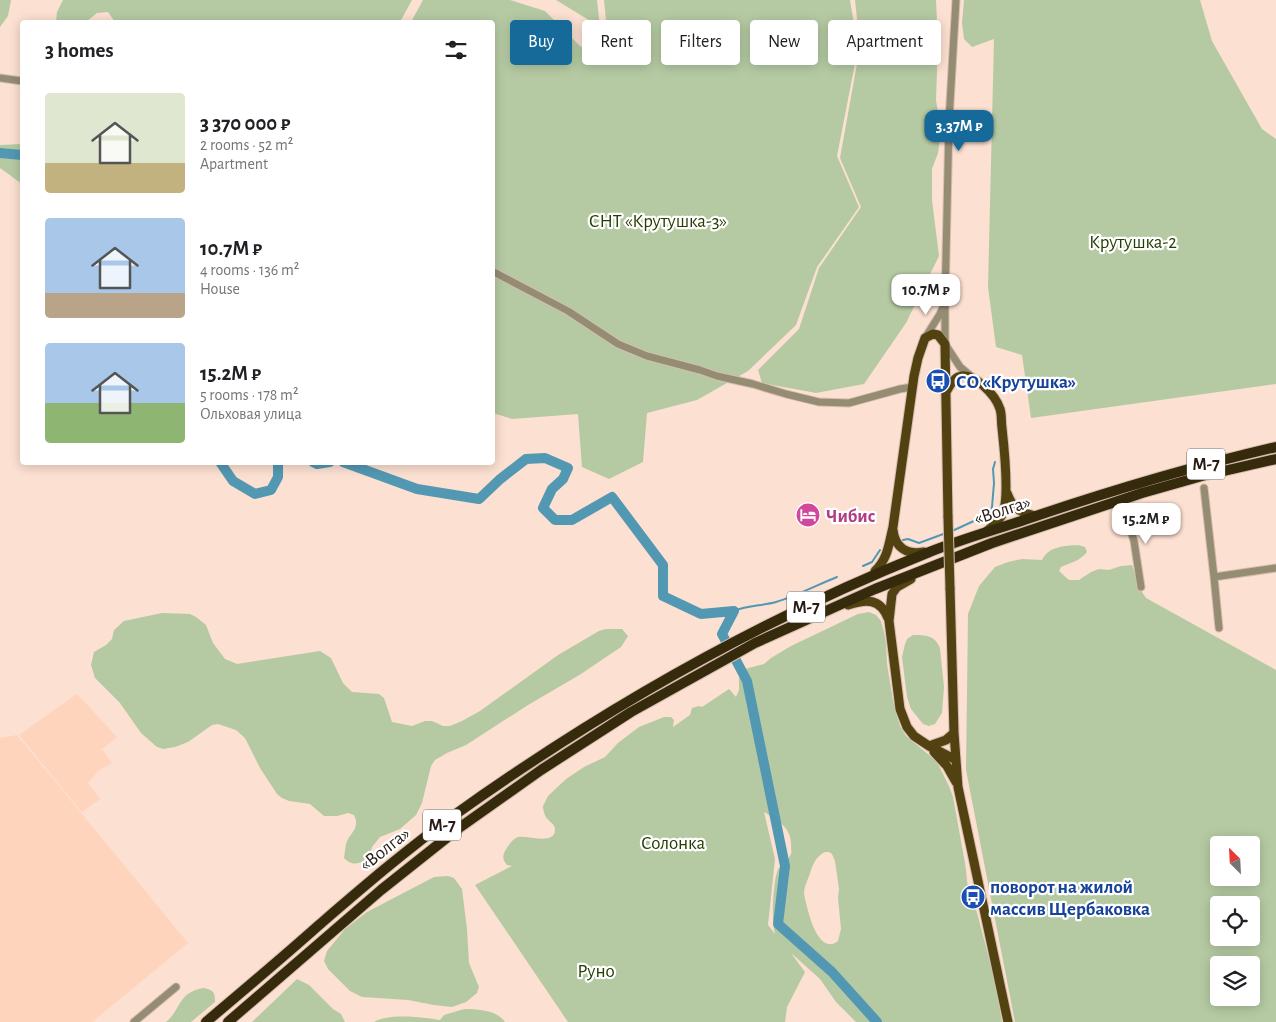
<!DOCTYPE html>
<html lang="en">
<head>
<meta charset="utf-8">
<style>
	body { margin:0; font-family:"Alegreya Sans",sans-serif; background:#f2f2f2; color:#202124; height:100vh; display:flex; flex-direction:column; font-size:19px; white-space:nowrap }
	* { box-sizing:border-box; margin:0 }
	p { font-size:16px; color:#757577 }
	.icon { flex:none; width:28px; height:28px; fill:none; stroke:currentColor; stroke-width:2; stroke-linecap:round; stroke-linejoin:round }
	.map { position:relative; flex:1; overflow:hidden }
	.drawer { position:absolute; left:20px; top:20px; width:475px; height:445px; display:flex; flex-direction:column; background:#fff; border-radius:5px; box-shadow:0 2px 12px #0003 }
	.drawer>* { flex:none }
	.top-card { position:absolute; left:510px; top:20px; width:475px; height:45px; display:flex; gap:10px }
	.needle { width:32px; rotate:336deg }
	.tools { position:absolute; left:1210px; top:836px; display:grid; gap:10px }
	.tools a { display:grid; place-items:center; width:50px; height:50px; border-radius:5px; background:#fff; box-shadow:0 2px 12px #0003; font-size:25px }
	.price { position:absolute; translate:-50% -42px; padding:0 11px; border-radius:10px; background:#fff; color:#222; font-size:16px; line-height:32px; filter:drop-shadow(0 1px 2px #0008) }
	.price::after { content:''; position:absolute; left:50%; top:30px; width:15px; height:11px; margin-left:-8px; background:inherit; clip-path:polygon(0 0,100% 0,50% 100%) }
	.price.on { background:#156a9a; color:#fff }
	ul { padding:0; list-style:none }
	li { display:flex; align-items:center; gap:15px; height:125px; padding:0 25px }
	li span { display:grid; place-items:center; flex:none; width:140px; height:100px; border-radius:5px; color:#555 }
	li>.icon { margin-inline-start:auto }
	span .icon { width:60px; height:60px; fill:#fffc; stroke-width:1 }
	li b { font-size:21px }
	h2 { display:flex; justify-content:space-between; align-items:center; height:60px; padding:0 25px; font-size:21px }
	.chip { padding:0 18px; border-radius:5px; background:#fff; box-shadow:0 2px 12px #0003; font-size:18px; line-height:45px }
	.chip.on { background:#156a9a; color:#fff }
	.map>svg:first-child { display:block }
	.built { fill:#fed4bd }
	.green { fill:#b5caa3; fill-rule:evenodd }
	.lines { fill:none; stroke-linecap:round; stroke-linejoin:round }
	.stream { stroke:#5398b3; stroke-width:2 }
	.river { stroke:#5398b3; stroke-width:10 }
	.minor-casing { stroke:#d6bdaf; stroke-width:9 }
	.major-casing { stroke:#d6bdaf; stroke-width:11 }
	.highway-casing { stroke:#d6bdaf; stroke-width:12 }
	.minor { stroke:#958c74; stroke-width:7 }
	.major { stroke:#534211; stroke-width:9 }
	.highway { stroke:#352a0b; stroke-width:10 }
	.major-bridge-casing { stroke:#d6bdaf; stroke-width:11; stroke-linecap:butt }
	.major-bridge { stroke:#534211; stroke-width:9 }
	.labels { text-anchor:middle; stroke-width:4.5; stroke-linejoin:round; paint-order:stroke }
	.shield { fill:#fff; stroke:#685f5b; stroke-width:1 }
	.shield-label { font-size:18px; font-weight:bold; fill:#281b15 }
	.park-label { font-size:19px; fill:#253e01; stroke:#fff }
	.transit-label { font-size:19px; font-weight:bold; fill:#164399; stroke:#fff; text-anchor:start }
	.street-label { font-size:19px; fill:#281b15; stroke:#fff }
	.hotel-label { font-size:19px; font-weight:bold; fill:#b23c85; stroke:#fff; text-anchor:start }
</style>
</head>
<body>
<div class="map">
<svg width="1276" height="1022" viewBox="0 0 1276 1022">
	<rect width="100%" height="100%" fill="#fce0d1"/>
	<path class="built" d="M77,694L117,737L102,749L112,763L98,771L88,783L100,799L82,812L19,735Z
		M17,735L188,943L92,1022H0V738Z"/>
	<path class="green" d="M0,0H11L8,16L0,27Z
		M63,0H412L400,22H249L244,20L243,22H115L108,12L97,13L86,22H56L57,12Z
		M423,0H510L545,11L580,46L610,61L604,0H850L858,48L837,156L859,207L817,267L796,325L748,371L697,400L647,413L643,462L609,479L582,467L578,414L512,419L493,413L492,22H411Z
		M556,0H597L600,27Z
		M855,0H936L938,43L936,100L941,131L938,153L932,169V200L939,256L906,323L864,384L816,393L762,383L758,370L799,329L819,268L861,207L840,158L860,47Z
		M964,0H1200L1212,41L1262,129L1276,139V384L1031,418L1022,355L996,347L988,287L994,39L972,47L964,39L962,23Z
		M22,144V184L0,168V145Z
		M1078,545L1085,547L1087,552C1080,561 1070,563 1061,567L1059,571L1069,580H1079L1091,572L1099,569L1109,570L1121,566L1132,565L1140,589L1146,598L1276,670V1022H1015L966,770L968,614L979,586L995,567L1008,562L1022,559L1042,560C1049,546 1064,546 1078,545ZM1219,845H1251V878H1219ZM1219,905H1251V938H1219ZM1219,965H1251V998H1219Z
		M869,612L876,615L881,621L884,632L886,642L887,664L893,701L900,726L906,736L935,760L939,766L949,786L953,797C957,819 961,841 965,863C968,882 966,892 976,909L995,981L1002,1022H856L836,1002L820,979L791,953L805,972L787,1007L785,1022H568L475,885L512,866L507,865C503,860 502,857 505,851C508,846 512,839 518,837C527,835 556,846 555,829C555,824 548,821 546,817C544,814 543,809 543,806L548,796L566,779L584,767L605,757L618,743L639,727L664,717H671L674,720L673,727L690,715L692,708L699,706L702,707L729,689L736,697L739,690V673L741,670L764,664L771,658L791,646L858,614ZM764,812C778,820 792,828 791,846C791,849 792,852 791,854C788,861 779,865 777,872C773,886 771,921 775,934L768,925L775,859ZM825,852H829L832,854L835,861L839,889L838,898L841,929L838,941C820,955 810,919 807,907C806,902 804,897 804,892C805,884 809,878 811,870C814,862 817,856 825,852Z
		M162,613L190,614L196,617L206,625L213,643L225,659L237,664L320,651L331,658L343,683L352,692L379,694L384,698L392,722L412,726L425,721H432L443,726H450L462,721L480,711L558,655L599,631L606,629H622L628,636L621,647L581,674L528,705L466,745L447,753L435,760L431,766L422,803L416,815L400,829L380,837L372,847L368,860C358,863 353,867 344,858C345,853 345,846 347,841C352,831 360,828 354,815L348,813L337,816H324L310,804L289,801L282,798L277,794L260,768L245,738L236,730L218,724L212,725L188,742L175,747L163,749L157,747L141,733L120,703L95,678L91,665L94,652L106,645L112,639L114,630L124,621Z
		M913,635C925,635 935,635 940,648L944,687L942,713L935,724L929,726L923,724L911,709L907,697L902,657L905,644L907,639Z
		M448,876L454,878L462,889L467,929L469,963L479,987L477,993L466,1002L452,1007L434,1005L408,1000L362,997L350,991L328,969L324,961L327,951L345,929L367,912L434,877Z
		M297,979L309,985L333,1009L341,1014L345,1022H252Z
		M203,988C213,990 215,991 215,1002L191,1022H166C182,1009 177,993 203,988Z
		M464,1009C477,1009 497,1010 505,1022H374C388,1013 423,1017 440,1020L444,1015Z"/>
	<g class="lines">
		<path class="stream" d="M950,532L989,514L992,507L994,483L993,469L995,462
			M903,540L908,539L919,543L946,533
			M863,566L872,562L880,550
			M734,611C748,605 762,606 776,602C796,596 817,585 837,577"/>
		<path class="river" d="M0,153L22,155
			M220,462L233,481L255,494L271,490L278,477V462
			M313,462L317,464L330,462
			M343,462L417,489L479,499L499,480L526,459L545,458L568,468L563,479L552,489L543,508L555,520H572L612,497L663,565V596L701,614L734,611L722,634L747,681L785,866L778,924L832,972L877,1022"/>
		<defs>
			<path id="minor" d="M956,0L949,121L945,302V344L960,367L972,377
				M0,78L22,81
				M492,271L568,311L618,344L647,356L700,370L717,376L753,384L786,394L819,402L849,403L900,389L913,387
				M925,338L940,314L944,305
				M1204,488L1214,577L1219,628
				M1124,509L1134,541L1141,587
				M1214,577L1276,568
				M134,1022L176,987"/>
			<path id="major" d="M946,392C949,387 952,380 958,377C973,370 996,396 1000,409C1002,415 1001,422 1002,428C1004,446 1010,500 1002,515C998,522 992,527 986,532
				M1007,493C1013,509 1019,512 1035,516
				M893,530C895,548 907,555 924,552
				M875,571C888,559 889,543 893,527L914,376L918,358L925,338L933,334L938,335L945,344L948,517
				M911,579L897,587L892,594L889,621L900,709L907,727L914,736L929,746L956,760
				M950,588L954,733L958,787L1008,1022
				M848,605C866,599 880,598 888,618
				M929,746L946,740L954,733
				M934,752L947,766L956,782"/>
			<path id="highway" d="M206,1022C244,990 282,958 319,925C362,888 406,850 453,816C600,711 759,620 927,553C962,539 998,529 1033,517C1113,490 1194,466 1276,447
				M228,1022L381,890L459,828L541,770L631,712L755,643L875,589L992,543L1142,493L1202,476L1276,459"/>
		</defs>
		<use href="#minor" class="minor-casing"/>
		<use href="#major" class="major-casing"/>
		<use href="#highway" class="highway-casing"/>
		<use href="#minor" class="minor"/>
		<use href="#major" class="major"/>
		<use href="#highway" class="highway"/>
		<defs>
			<path id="major-bridge" d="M948,517L950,588"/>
		</defs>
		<use href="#major-bridge" class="major-bridge-casing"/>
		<use href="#major-bridge" class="major-bridge"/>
	</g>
	<defs>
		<symbol id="bus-disc" viewBox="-11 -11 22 22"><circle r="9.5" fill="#1a4fb4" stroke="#fff"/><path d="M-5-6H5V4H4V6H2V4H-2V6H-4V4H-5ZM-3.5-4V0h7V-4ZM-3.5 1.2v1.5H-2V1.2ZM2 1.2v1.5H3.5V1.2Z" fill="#fff"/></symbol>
		<symbol id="hotel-disc" viewBox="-11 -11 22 22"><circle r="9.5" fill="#d1479c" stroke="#fff"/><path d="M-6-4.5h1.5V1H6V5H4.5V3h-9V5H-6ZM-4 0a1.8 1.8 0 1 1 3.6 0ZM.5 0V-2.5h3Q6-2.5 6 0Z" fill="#fff"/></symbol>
	</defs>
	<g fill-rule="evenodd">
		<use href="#bus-disc" x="924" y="367" width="28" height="28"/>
		<use href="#hotel-disc" x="794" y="501" width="28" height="28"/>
		<use href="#bus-disc" x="959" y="883" width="28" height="28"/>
	</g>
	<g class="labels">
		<g class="shield">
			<rect x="1187" y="448.5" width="38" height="31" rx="4"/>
			<rect x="787" y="591.5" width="38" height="31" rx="4"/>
			<rect x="423" y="809.5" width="38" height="31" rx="4"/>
		</g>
		<g class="shield-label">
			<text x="1206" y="470">М-7</text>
			<text x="806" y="613">М-7</text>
			<text x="442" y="831">М-7</text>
		</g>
		<g class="park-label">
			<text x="658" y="227">СНТ «Крутушка-3»</text>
			<text x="1133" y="248">Крутушка-2</text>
			<text x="673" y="849">Солонка</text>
			<text x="596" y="977">Руно</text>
		</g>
		<g class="transit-label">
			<text x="956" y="388">СО «Крутушка»</text>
			<text x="990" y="893">поворот на жилой<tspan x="990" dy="22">массив Щербаковка</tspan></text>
		</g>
		<g class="street-label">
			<text transform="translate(1002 509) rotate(-18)" y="7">«Волга»</text>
			<text transform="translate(384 848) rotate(-38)" y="7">«Волга»</text>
		</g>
		<g class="hotel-label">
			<text x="826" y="522">Чибис</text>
		</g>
	</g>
</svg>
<div class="tools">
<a><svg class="needle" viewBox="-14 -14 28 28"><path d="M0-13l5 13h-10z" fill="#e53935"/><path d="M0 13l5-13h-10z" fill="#757577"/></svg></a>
<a><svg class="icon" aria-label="locate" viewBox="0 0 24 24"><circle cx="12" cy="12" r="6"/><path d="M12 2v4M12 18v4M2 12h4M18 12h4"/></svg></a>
<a><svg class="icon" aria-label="layers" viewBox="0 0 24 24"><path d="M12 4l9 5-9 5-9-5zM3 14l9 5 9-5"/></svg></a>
</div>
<b class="price on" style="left:959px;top:152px">3.37M ₽</b>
<b class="price" style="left:926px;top:316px">10.7M ₽</b>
<b class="price" style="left:1146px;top:545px">15.2M ₽</b>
<div class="top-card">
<a class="chip on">Buy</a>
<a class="chip">Rent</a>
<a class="chip">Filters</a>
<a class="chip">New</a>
<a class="chip">Apartment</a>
</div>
<section class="drawer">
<h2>3 homes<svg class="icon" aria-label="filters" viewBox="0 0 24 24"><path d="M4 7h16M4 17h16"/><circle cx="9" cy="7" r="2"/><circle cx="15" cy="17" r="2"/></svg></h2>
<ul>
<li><span style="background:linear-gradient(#dfe7d0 70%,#c2b280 0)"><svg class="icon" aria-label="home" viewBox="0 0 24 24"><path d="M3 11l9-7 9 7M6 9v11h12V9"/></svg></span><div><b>3 370 000 ₽</b><p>2 rooms · 52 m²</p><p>Apartment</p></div></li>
<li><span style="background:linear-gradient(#a9c7e8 75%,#b9a48a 0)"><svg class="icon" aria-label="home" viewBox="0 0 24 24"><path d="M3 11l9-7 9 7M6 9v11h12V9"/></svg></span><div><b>10.7M ₽</b><p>4 rooms · 136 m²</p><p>House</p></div></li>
<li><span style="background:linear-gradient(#a9c7e8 60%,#8fb573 0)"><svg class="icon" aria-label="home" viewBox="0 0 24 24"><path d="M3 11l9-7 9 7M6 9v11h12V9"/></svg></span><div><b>15.2M ₽</b><p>5 rooms · 178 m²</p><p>Ольховая улица</p></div></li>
</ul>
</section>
</div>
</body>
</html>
